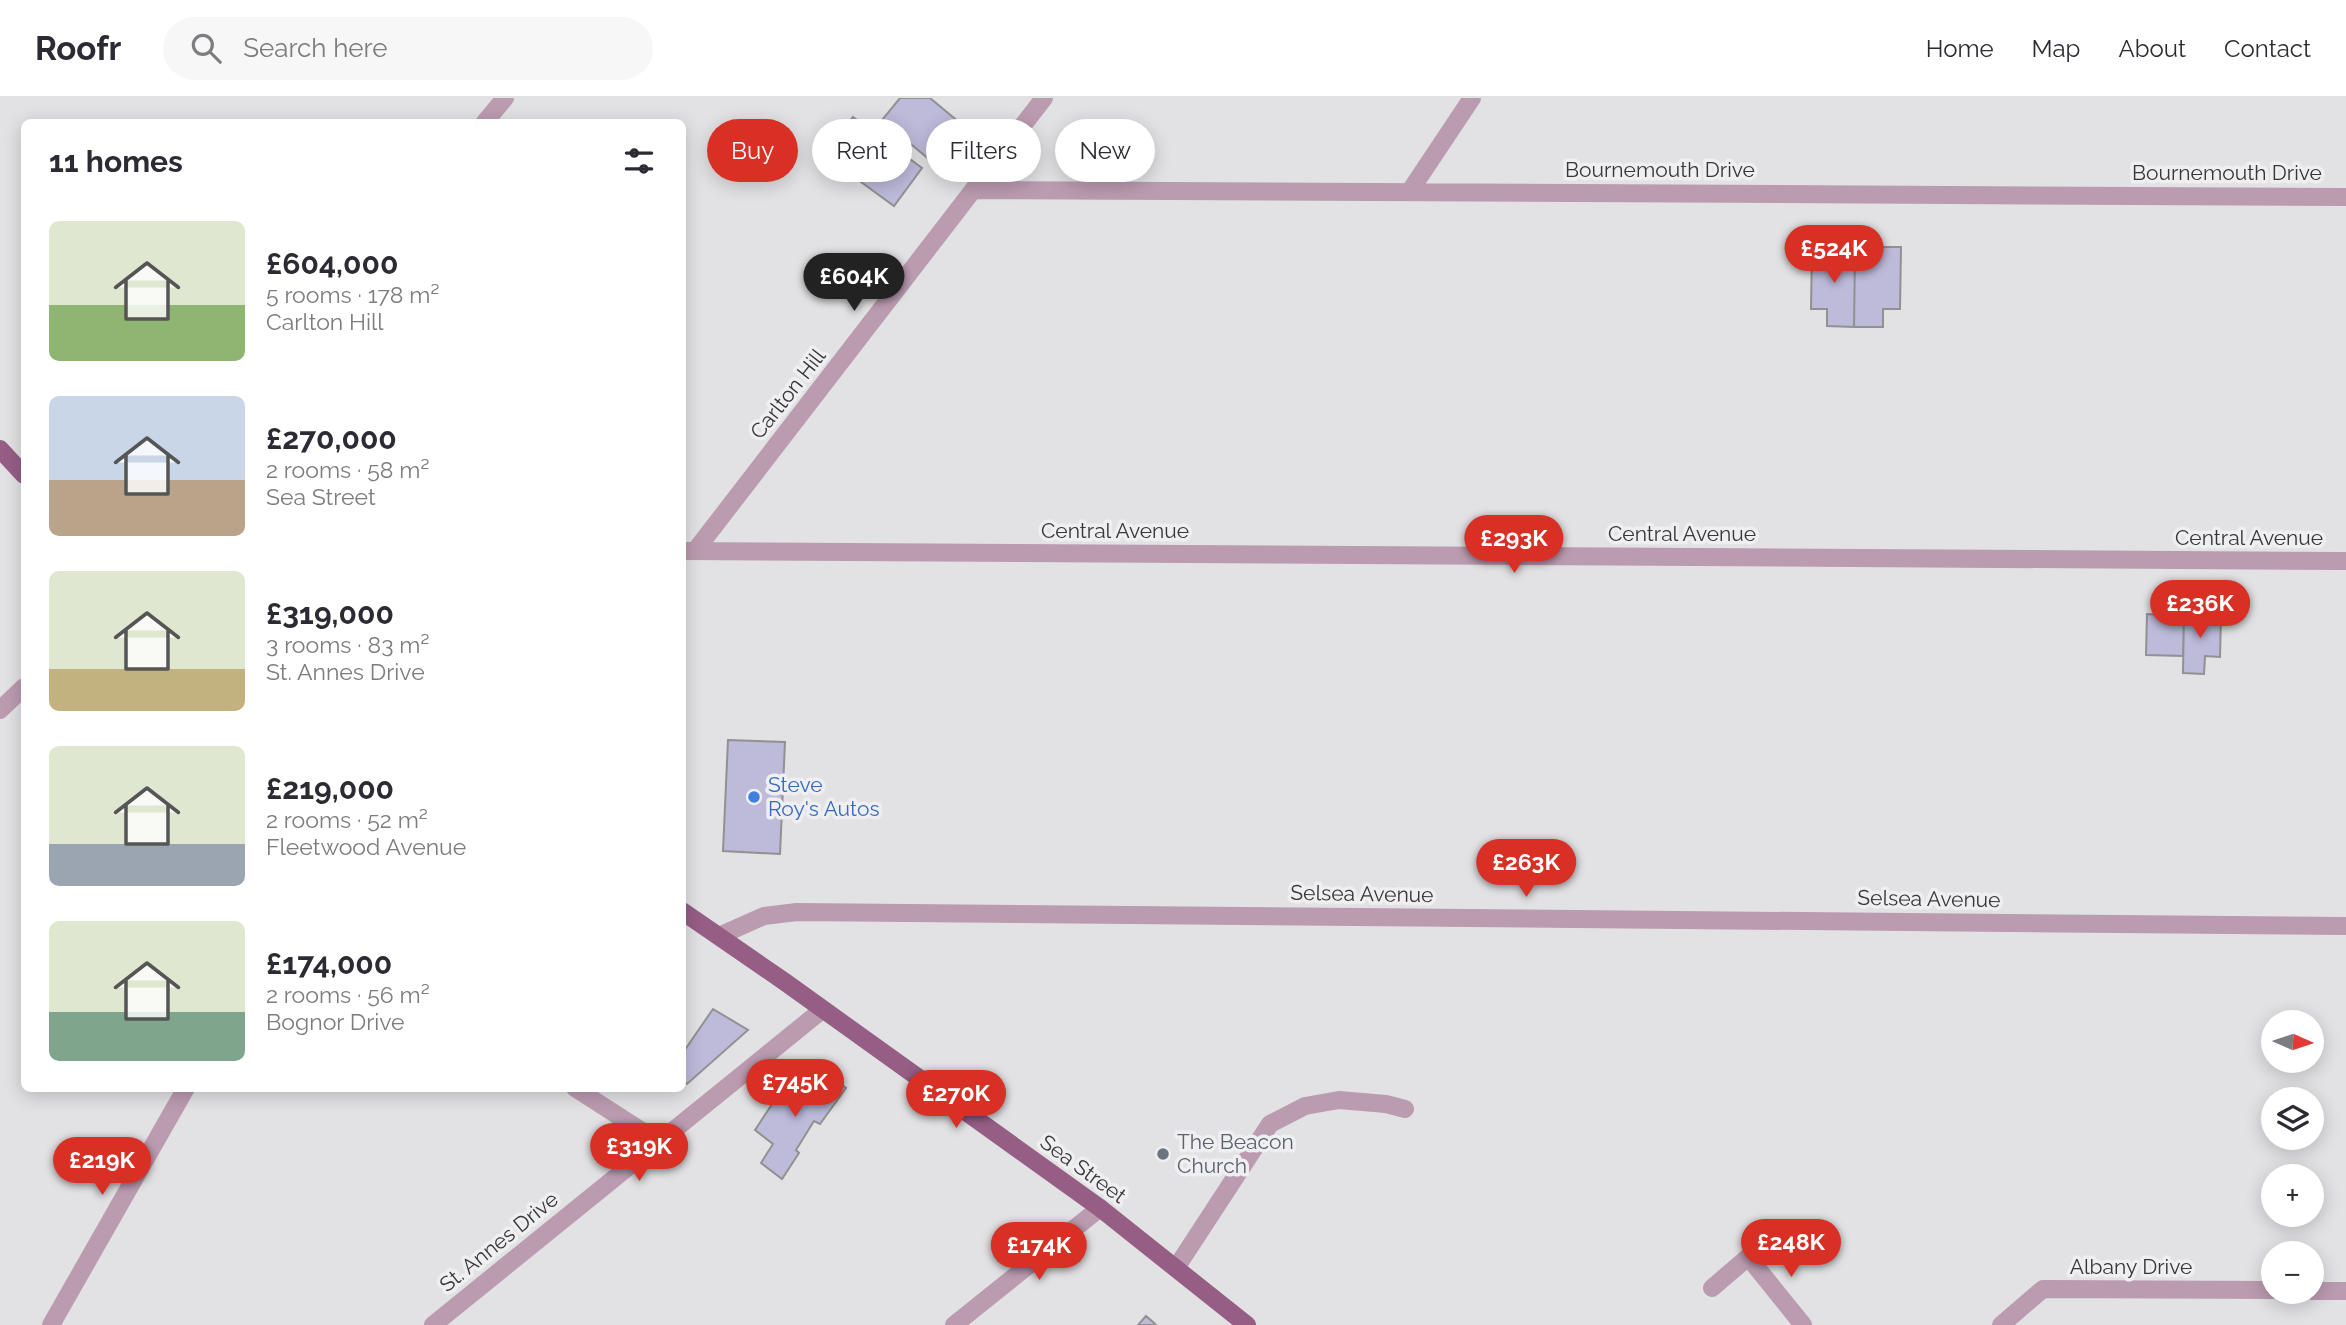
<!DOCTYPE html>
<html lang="en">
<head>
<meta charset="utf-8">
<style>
	body { margin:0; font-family:Raleway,sans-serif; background:#f7f7f7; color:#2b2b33; height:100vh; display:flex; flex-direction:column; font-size:26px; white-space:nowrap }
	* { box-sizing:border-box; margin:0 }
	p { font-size:23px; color:#7c7c81 }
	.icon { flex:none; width:38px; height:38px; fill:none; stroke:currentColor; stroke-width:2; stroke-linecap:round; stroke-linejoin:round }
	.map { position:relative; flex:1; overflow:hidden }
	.drawer { position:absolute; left:21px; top:21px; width:665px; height:973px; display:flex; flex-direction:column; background:#fff; border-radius:10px; box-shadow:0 4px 18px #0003 }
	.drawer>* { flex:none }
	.banner { position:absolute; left:707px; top:21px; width:665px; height:63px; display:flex; gap:14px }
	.needle { width:46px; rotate:93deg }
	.fabs { position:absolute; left:2261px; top:912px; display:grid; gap:14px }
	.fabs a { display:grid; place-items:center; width:63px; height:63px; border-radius:50%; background:#fff; box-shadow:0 4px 18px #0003; font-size:35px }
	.price { position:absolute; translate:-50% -60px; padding:0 16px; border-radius:24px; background:#d93025; color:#fff; font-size:23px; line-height:46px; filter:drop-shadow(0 2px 4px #0008) }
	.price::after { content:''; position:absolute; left:50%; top:42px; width:21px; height:16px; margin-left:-10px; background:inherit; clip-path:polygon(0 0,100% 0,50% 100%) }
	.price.selected { background:#222; color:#fff }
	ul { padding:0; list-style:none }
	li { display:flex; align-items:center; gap:21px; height:175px; padding:0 28px }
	li span { display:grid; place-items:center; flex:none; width:196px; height:140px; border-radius:10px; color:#555 }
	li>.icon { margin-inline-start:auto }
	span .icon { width:84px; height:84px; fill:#fffc; stroke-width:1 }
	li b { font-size:30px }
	h2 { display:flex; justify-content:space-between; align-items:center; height:84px; padding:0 28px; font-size:30px }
	.pill { padding:0 24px; border-radius:32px; background:#fff; box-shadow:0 4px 18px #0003; font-size:24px; line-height:63px }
	.pill.selected { background:#d93025; color:#fff }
	header { display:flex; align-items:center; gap:42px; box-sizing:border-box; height:98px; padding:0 35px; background:#fff; border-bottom:2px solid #e1e1e2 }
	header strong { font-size:33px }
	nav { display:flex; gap:38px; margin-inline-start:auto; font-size:24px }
	.search { width:490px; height:63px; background:#f7f7f7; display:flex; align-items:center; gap:18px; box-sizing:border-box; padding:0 24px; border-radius:38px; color:#7c7c81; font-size:26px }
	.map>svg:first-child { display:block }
	.building { fill:#bdbada; stroke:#919192; stroke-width:2 }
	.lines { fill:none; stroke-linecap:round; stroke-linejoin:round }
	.minor { stroke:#bb9bb0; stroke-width:18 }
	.major { stroke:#965e85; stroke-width:18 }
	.shop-dot { fill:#3f7fe0; stroke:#efeff1; stroke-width:2.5 }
	.worship-dot { fill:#6b7280; stroke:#efeff1; stroke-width:2.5 }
	.labels { text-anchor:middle; stroke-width:7; stroke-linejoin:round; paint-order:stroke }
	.street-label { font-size:21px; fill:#373738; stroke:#efeff1 }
	.shop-label { font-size:21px; fill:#366cbe; stroke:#efeff1; text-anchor:start }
	.worship-label { font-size:21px; fill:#5b616d; stroke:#efeff1; text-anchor:start }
</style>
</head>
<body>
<header>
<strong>Roofr</strong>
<div class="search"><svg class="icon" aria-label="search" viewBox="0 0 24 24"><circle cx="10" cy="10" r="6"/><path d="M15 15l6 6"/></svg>Search here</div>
<nav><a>Home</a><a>Map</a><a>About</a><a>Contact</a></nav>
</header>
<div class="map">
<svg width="2346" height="1227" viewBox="0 0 2346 1227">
	<rect width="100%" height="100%" fill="#e2e2e4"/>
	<path class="building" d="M900,0H930L960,25L930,62L882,22Z
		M853,19L922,70L894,108L857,81L871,63L856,52L859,48L841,35Z
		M1812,148H1831V153H1855L1854,229L1827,228V211H1811Z
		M1879,149H1901L1900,211H1883V229H1854L1855,153L1879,154Z
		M2163,511H2181V516L2184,515L2183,558L2146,557L2147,516L2164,517Z
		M2187,512H2204L2203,516L2221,517L2220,559L2205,558L2204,576L2183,575L2184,515L2187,516Z
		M728,642L785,644L780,756L723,753Z
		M713,911L748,932L687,986L682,981V956Z
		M802,973L825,991L833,980L846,990L820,1026L814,1023L796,1052L799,1055L782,1081L761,1065L773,1046L755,1032L782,991L788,994Z
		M1146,1218L1153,1224L1156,1227H1138Z"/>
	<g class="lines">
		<path class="minor" d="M485,24L505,0
			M973,92L2346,99
			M1410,93L1472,0
			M682,453L2346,463
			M695,453L1044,0
			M0,612L24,589
			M719,838L764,818L797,814L2346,828
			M575,990L659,1044
			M1749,1160L1803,1227
			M1176,1170L1270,1026L1305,1008L1339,1002L1386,1006L1405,1011
			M1712,1190L1775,1136
			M2312,1193H2346
			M51,1227L186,990
			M433,1227L822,912
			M954,1227L1100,1110
			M2001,1227L2043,1191L2273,1192"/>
		<path class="major" d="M0,351L24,377
			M682,813L785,884L1100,1110L1247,1227"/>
	</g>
	<circle class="shop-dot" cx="754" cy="699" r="7"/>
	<circle class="worship-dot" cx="1163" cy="1056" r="7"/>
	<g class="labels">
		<g class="street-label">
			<text x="1660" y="79">Bournemouth Drive</text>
			<text x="2227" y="82">Bournemouth Drive</text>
			<text transform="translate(788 296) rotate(-52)" y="7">Carlton Hill</text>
			<text x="1115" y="440">Central Avenue</text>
			<text x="1682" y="443">Central Avenue</text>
			<text x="2249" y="447">Central Avenue</text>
			<text transform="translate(1362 796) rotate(1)" y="7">Selsea Avenue</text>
			<text transform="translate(1929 801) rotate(1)" y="7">Selsea Avenue</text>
			<text transform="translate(1083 1071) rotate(36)" y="7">Sea Street</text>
			<text transform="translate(499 1144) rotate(-39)" y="7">St. Annes Drive</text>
			<text x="2131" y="1176">Albany Drive</text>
		</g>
		<g class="shop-label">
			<text x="768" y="694">Steve<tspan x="768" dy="24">Roy's Autos</tspan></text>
		</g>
		<g class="worship-label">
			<text x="1177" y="1051">The Beacon<tspan x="1177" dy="24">Church</tspan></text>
		</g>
	</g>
</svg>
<div class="fabs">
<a><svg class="needle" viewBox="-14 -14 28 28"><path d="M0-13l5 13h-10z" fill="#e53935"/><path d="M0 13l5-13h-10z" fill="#7c7c81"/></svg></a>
<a><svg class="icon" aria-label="layers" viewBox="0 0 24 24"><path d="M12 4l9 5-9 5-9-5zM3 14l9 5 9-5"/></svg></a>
<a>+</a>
<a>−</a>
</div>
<b class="price" style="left:1834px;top:187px">£524K</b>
<b class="price selected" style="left:854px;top:215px">£604K</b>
<b class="price" style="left:1514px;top:477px">£293K</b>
<b class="price" style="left:2200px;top:542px">£236K</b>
<b class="price" style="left:1526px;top:801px">£263K</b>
<b class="price" style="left:795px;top:1021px">£745K</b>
<b class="price" style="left:956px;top:1032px">£270K</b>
<b class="price" style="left:639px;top:1085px">£319K</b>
<b class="price" style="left:102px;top:1099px">£219K</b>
<b class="price" style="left:1791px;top:1181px">£248K</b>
<b class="price" style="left:1039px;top:1184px">£174K</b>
<div class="banner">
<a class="pill selected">Buy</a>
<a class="pill">Rent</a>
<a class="pill">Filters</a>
<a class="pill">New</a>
</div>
<section class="drawer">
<h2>11 homes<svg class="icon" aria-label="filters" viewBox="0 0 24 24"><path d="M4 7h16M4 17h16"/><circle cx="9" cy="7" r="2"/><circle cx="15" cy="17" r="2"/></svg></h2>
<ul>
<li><span style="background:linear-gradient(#dfe7d0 60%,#8fb573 0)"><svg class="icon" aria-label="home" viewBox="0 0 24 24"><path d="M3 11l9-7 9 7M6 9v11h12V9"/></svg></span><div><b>£604,000</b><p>5 rooms · 178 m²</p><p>Carlton Hill</p></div></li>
<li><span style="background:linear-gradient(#c9d6e8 60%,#b9a48a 0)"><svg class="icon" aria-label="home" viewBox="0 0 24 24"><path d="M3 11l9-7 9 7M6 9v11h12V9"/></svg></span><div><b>£270,000</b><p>2 rooms · 58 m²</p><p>Sea Street</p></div></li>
<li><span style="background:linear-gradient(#dfe7d0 70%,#c2b280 0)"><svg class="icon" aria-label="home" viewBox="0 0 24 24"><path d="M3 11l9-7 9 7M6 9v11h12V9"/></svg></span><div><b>£319,000</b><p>3 rooms · 83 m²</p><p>St. Annes Drive</p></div></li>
<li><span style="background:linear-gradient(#dfe7d0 70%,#9aa5b1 0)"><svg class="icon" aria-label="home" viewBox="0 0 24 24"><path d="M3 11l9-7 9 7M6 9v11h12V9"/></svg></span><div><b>£219,000</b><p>2 rooms · 52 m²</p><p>Fleetwood Avenue</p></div></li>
<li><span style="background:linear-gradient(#dfe7d0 65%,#7fa58c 0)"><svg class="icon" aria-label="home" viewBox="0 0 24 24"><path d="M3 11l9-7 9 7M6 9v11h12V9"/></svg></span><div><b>£174,000</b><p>2 rooms · 56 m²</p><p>Bognor Drive</p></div></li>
</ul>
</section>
</div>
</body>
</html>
